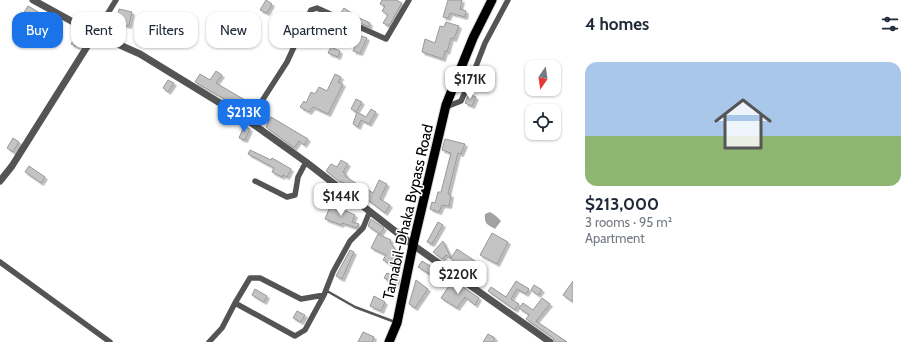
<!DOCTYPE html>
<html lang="en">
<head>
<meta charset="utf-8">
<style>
	body { margin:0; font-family:Cabin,sans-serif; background:#f2f2f3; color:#1f2937; height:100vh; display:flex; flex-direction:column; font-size:15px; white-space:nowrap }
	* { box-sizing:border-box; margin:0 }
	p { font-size:13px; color:#747a83 }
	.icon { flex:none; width:22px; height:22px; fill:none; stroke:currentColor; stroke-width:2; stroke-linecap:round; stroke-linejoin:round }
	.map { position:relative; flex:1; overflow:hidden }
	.drawer { display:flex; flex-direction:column; background:#fff; width:340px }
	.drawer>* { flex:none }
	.top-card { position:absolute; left:12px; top:12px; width:380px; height:36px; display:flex; gap:8px }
	.needle { width:26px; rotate:193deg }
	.controls { position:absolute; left:525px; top:60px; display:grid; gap:8px }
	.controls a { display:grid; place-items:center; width:36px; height:36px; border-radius:8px; background:#fff; box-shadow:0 1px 3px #0004; font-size:20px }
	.price { position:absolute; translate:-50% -34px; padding:0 9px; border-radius:8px; background:#fff; color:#222; font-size:13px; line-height:26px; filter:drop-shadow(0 1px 2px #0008) }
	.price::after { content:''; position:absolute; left:50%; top:24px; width:12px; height:9px; margin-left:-6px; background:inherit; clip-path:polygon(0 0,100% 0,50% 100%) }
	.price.selected { background:#1a73e8; color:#fff }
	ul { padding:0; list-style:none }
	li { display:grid; align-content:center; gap:8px; height:212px; padding:0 12px }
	li span { display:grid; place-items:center; height:124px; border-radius:12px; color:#555 }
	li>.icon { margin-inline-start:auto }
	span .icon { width:72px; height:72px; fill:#fffc; stroke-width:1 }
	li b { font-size:17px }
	h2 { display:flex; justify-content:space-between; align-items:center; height:48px; padding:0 12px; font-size:17px }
	.pill { padding:0 14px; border-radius:12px; background:#fff; box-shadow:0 1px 3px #0004; font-size:14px; line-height:36px }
	.pill.selected { background:#1a73e8; color:#fff }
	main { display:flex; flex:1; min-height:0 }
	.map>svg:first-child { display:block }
	.water { fill:#a2a2a2 }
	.building { fill:#c4c4c4; stroke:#989898; filter:url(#shadow) }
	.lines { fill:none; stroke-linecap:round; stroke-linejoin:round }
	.trunk-casing { stroke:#dbdbdb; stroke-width:11 }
	.service { stroke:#545454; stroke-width:2.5 }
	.minor { stroke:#545454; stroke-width:5.5 }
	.tertiary { stroke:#545454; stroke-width:7 }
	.trunk { stroke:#000; stroke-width:9 }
	.labels { text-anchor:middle; stroke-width:3; stroke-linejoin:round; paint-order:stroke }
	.street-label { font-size:15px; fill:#000; stroke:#fff }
</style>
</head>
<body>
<main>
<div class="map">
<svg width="573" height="342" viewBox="0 0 573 342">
	<defs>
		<filter id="shadow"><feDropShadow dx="2.5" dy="2.5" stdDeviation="0" flood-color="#0004"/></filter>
	</defs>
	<rect width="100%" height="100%" fill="#fff"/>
	<path class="water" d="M490,212L496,216L501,221L495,229C487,224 484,224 485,214Z"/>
	<path class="building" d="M266,0L272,4L267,13L260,10Z
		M382,0H396L402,3L389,26L383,23L388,15L382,11L385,6L380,4Z
		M448,0H462L460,9L466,11L465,17L450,13L448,18L443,17Z
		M28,6L40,13L36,21L23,14Z
		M344,8L353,14V15L370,23L369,27L340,14Z
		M119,9L132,12L129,26L120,24L114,36L106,32L109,26L115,28Z
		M320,17L353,31V33L367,38L360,53L353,51L357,41L317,23Z
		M446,22L459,26L454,39L451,38L447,52L445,51L443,59L422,52L425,39L435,43L440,26L444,27Z
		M40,25L53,33L46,45L33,37Z
		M76,36L82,40L78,47L71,44Z
		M331,47L340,51L338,57L328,53Z
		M216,71L222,75L216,83L250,103L245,111L195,82L200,74L210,80Z
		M335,74L341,77L338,82L343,84L328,114L313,107L309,112L300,107L304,101L306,103L311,92L315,94L319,87L327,91Z
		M168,80L174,83L168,92L163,88Z
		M469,94L476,97L472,106L465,103Z
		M356,99L362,102L356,112L351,109Z
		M371,109L376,112L369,124L361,120L358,127L353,124L357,112L366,117Z
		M271,117L308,139L304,145L299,141L294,148L266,127Z
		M244,126L250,129L245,140L239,138Z
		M13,138L19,142L13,152L7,148Z
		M445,139L465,144L461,154L458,153L448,194L451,195L449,206L442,205L439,212L430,209L432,202L435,203L438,192H441L451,153L442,150Z
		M250,150L271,160L272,158L291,169L287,177L283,175L282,177L272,172L274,168L248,154Z
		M341,160L348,164L343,172L346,174L345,176L363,188L364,187L373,193L379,180L387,184L380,199L390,205L385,213L360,194L359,197L352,191L354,189L341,181L340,182L326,171L331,164L337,167Z
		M29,166L45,177L41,183L25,172Z
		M331,204L355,215L352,222L359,224L357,228L342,223L341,225L325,219Z
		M371,219L384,228L380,234L368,226Z
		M438,222L443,225L432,244L427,242Z
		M492,233L508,242L497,264L480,255Z
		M378,234L391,240L390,242L395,249V259L392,265L383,260L386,255L371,248Z
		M443,241L451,258L457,249L475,261L468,271L446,255L442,259L433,252Z
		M350,250L354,252L342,279L336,276Z
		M422,261L435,269L431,275L418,267Z
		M387,273L398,278L395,284L384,278Z
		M416,280L428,289L415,308L409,304Z
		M453,280L479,298L475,305L465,297L457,308L441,298Z
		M516,281L529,289L526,294L517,289L511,299L519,304L515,310L488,291L491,287L506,297Z
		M573,281V302L563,295Z
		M534,285L542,290L538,295L531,290Z
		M255,289L267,296L264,302L252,295Z
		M374,296L385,302L381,311L370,306Z
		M542,298L550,304L536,321L567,342H555L553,338L526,319L529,315L519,308L523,303L533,310Z
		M297,311L305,315L301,322L293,318Z
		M363,332L374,337L372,342H358Z
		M488,334L495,338L493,342H483Z"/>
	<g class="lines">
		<defs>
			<path id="trunk" d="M389,342L397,323L413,245L446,105L473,38L492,0"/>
		</defs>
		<use href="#trunk" class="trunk-casing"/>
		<path class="service" d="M327,291L355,307L395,322"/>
		<path class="minor" d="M95,34L116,0
			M446,107L461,101L471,79L485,43L508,0
			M249,121L287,62L311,10L317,8L386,39L409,0
			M255,181L287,197L295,195L298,177L306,162
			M0,262L110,342
			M324,295L305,330L295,336L235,303L250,278H260L301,299L324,295L333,272L350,241L363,228L370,211
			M209,342L222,328L235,303"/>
		<path class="tertiary" d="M33,0L95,34L140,54L246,119L306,162L413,245L550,342
			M0,181L12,166L95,34"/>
		<use href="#trunk" class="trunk"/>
	</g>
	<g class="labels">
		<g class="street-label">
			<text transform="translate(408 212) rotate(-77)" y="5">Tamabil-Dhaka Bypass Road</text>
		</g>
	</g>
</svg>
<div class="controls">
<a><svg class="needle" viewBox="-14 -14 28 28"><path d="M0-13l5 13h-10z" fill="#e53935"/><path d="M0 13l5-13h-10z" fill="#747a83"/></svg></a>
<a><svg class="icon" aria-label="locate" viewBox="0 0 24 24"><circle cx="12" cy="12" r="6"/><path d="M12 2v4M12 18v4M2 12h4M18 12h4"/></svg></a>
</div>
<b class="price" style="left:470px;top:100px">$171K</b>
<b class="price selected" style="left:244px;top:133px">$213K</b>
<b class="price" style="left:341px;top:217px">$144K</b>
<b class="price" style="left:458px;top:295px">$220K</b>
<div class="top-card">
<a class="pill selected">Buy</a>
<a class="pill">Rent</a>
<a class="pill">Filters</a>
<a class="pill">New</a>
<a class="pill">Apartment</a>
</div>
</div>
<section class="drawer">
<h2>4 homes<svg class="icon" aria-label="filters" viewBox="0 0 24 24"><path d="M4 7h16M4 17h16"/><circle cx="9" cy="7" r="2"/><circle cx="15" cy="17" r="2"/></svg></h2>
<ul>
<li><span style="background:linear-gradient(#a9c7e8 60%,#8fb573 0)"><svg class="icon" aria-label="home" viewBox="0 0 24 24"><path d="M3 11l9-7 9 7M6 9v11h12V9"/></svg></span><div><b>$213,000</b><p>3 rooms · 95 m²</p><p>Apartment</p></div></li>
</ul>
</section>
</main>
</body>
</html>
